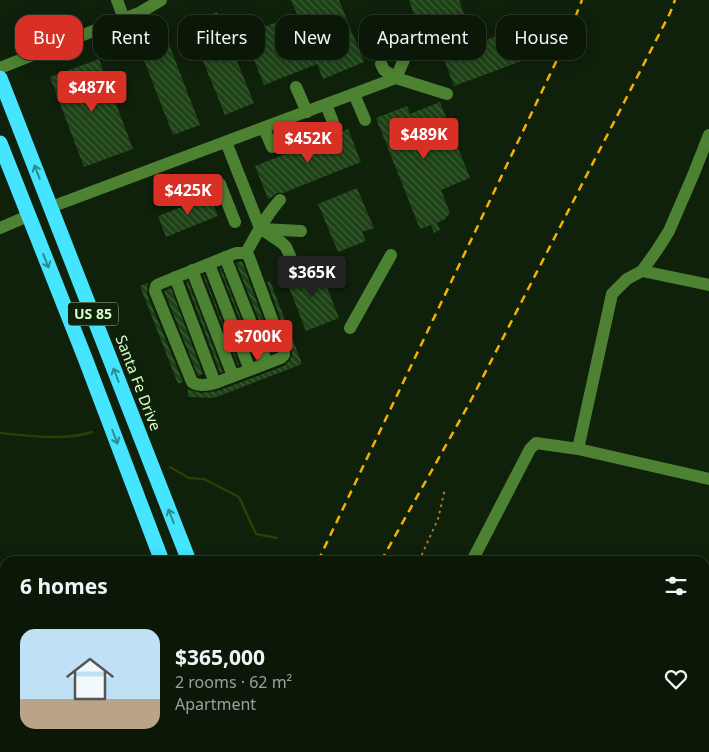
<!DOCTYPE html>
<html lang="en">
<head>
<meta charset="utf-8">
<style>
	body { margin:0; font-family:"Noto Sans",sans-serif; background:#192516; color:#f1f3f6; height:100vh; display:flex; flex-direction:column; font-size:19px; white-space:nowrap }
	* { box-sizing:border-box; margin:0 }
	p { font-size:16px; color:#9aa09c }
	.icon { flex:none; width:28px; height:28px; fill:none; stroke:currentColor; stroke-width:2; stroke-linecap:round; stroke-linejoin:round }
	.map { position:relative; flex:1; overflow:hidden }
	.drawer { position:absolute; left:0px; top:556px; width:710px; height:196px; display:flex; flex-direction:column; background:#0b1808; border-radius:15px 15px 0 0; box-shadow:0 2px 12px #0003,0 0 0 1px #2b3729 }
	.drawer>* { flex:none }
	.banner { position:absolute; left:15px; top:15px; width:680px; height:45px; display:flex; gap:10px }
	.price { position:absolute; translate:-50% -42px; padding:0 11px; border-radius:5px; background:#d93025; color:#fff; font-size:16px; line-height:32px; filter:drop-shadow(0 1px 2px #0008) }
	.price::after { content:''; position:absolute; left:50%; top:30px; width:15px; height:11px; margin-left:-8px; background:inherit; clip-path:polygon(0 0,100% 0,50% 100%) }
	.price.selected { background:#222; color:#fff }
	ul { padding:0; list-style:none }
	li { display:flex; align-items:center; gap:15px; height:125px; padding:0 20px }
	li+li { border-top:1px solid #2b3729 }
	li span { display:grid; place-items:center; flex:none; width:140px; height:100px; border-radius:15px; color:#555 }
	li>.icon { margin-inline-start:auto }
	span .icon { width:60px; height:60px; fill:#fffc; stroke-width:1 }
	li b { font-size:21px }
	h2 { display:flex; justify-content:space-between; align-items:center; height:60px; padding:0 20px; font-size:21px }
	.pill { padding:0 18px; border-radius:15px; background:#0b1808; box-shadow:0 2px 12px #0003,0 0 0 1px #2b3729; font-size:18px; line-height:45px }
	.pill.selected { background:#d93025; color:#fff }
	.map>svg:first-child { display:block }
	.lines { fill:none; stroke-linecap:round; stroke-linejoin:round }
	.stream { stroke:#2f3e06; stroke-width:2.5 }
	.building { fill:url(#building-back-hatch) }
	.path { stroke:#b87825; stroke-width:2; stroke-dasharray:2.5 4; stroke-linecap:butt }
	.minor { stroke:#4d8232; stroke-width:12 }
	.highway { stroke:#45e4ff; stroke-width:15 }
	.rail { stroke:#f5b100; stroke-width:2.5; stroke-dasharray:8 6; stroke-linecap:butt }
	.oneway { stroke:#2d8c91 }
	.labels { text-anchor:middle; stroke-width:4; stroke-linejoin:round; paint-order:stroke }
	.shield { fill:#0f200b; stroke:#9bbc91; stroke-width:1 }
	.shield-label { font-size:14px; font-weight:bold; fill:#d7ffca }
	.street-label { font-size:15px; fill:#d7ffca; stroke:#0f200b }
</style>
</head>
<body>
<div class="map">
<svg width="709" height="752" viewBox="0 0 709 752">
	<defs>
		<pattern id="building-back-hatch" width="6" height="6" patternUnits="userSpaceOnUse" patternTransform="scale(1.25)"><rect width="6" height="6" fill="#1d4216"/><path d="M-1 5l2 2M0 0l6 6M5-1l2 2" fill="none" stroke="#3d5e37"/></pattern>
	</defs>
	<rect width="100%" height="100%" fill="#0f200b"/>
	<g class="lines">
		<path class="stream" d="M0,433C29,436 64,441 92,432
			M170,467L189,478L204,479L239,497L256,534L277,538
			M621,748L629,752"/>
	</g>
	<path class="building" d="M291,0H339L364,62L323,79L317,64L264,85L244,35L297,14Z
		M409,0H459L469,29L425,45Z
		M217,12L254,103L225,115L188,24Z
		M162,26L200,125L173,135L135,37Z
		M521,27L532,57L454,86L443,56Z
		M99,59L133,149L84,167L50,77Z
		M440,102L470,178L441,190L450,213L445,219L437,223L440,230L434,233L431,225L420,229L376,118L407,106L410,114Z
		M348,129L361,162L283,193H277L272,197L268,199L255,166Z
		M357,188L374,228L362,232L366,241L338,252L318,204Z
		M210,196L218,216L166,237L158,216Z
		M242,261L275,352L272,353L236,263Z
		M318,265L339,318L306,331L285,277Z
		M219,268H221L257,359H255Z
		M204,274L239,365L238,366L203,275Z
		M188,281L223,372L220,373L186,282Z
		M270,281L302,364L214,398L188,397V389L201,393L217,391L284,366L290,360L292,355V350L267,282Z
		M148,283L147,294L183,382L178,384L140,286Z
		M171,288L203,374L198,376L164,291Z"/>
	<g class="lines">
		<path class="path" d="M419,561L438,519L445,489
			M664,748L671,752"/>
		<path class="minor" d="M117,0L124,19
			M381,64L384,70L396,78L447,94
			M0,68L141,12L161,0
			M396,78L409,48
			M296,87L307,112
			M354,94L365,120
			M326,105L333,122
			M264,128L272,147
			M709,135L694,173L669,231L657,250L642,271L709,285
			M226,142L260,228
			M220,184L235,222
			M51,207L396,78
			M0,228L28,216
			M260,228L282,243L286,247L294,265
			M262,229L301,231
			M246,253H236L159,284L156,286L155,291L192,382C199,387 209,385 218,382L281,358L284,355V352L249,257L246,253C256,235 266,215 280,200
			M225,257L267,363
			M209,264L250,370
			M192,270L233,376
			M175,277L215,383
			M350,328L391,255
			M578,449L612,294L627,279L642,271
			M472,561L530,449L536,443L578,449L709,479
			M0,572L5,579
			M0,653L5,652
			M705,743L709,736
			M395,748L398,752
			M558,748L567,752
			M156,752L158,748"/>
		<path class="highway" d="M0,78L189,561
			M0,143L85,358L162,561
			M230,748L232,752
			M263,748L264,752"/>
		<path class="rail" d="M318,561L565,43L582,0
			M381,561L469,404L670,13L675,0
			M225,752L228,748
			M272,752L275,748"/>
	</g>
	<defs><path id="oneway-shaft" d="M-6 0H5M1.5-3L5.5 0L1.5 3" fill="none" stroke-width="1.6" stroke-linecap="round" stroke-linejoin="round" transform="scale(1.25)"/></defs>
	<g class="oneway">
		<use href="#oneway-shaft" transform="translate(37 172) rotate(-112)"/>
		<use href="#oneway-shaft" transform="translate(46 261) rotate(68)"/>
		<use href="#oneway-shaft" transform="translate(116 375) rotate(-111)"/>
		<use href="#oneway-shaft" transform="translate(115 437) rotate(69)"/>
		<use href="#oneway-shaft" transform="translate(171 516) rotate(-111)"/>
	</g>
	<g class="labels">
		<rect class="shield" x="68" y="302.5" width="50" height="23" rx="4"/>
		<g class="shield-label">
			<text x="93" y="319">US 85</text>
		</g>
		<g class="street-label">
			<text transform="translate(138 383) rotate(69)" y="5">Santa Fe Drive</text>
		</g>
	</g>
</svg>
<b class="price" style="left:92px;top:113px">$487K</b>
<b class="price" style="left:424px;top:160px">$489K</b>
<b class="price" style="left:308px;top:164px">$452K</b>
<b class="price" style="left:188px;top:216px">$425K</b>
<b class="price selected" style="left:312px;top:298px">$365K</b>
<b class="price" style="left:258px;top:362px">$700K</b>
<div class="banner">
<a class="pill selected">Buy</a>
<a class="pill">Rent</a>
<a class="pill">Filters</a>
<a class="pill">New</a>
<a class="pill">Apartment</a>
<a class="pill">House</a>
</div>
<section class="drawer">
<h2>6 homes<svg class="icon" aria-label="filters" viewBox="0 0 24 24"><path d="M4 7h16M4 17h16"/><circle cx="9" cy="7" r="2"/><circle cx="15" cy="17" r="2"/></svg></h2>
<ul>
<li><span style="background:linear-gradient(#bfe0f5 70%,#b9a48a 0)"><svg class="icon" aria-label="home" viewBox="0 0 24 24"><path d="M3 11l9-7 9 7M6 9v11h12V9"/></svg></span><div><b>$365,000</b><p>2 rooms · 62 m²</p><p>Apartment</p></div><svg class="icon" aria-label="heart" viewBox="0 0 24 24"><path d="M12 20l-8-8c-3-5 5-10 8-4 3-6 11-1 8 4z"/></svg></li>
</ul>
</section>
</div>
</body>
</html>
